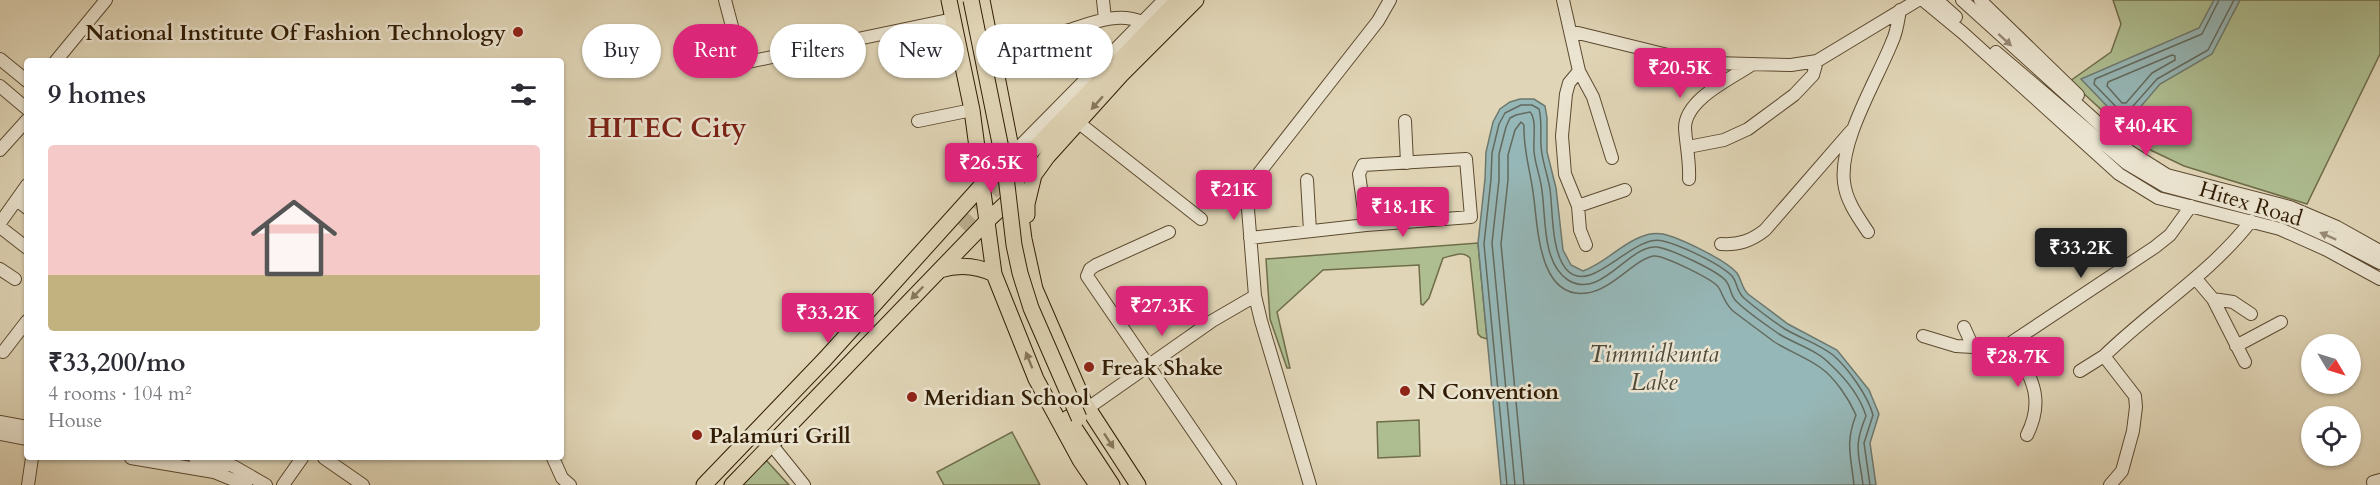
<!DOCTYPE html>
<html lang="en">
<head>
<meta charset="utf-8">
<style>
	body { margin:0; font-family:Cardo,serif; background:#f2f2f3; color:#2b2b33; height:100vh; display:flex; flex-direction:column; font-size:22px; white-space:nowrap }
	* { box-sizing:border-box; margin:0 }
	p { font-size:20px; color:#7c7c81 }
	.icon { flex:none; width:33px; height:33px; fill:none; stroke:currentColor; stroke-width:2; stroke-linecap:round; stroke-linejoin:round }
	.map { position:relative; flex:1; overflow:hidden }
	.details { position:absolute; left:24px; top:58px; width:540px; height:402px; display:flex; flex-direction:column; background:#fff; border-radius:6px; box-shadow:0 2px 4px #0004 }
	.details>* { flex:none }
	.banner { position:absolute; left:582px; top:24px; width:570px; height:54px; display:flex; gap:12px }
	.needle { width:39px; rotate:128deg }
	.controls { position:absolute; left:2301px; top:334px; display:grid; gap:12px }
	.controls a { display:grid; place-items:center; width:60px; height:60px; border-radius:50%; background:#fff; box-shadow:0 2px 4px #0004; font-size:30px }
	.price { position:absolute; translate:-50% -51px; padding:0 14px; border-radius:6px; background:#db2777; color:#fff; font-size:20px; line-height:39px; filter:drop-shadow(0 2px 3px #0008) }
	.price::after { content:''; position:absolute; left:50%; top:36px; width:18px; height:14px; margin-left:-9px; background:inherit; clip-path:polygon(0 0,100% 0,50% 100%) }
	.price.current { background:#222; color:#fff }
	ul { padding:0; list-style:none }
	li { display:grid; align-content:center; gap:12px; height:318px; padding:0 24px }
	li+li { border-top:2px solid #e1e1e2 }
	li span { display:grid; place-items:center; height:186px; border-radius:6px; color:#555 }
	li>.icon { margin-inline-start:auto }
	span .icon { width:108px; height:108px; fill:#fffc; stroke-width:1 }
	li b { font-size:26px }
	h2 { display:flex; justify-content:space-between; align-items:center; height:72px; padding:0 24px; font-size:26px }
	.tag { padding:0 21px; border-radius:27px; background:#fff; box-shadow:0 2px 4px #0004; font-size:21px; line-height:54px }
	.tag.current { background:#db2777; color:#fff }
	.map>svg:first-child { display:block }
	.green { fill:#aebe91; stroke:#6f6d4a; stroke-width:1.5 }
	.water { fill:#96b7b7; stroke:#6d796f; stroke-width:1.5 }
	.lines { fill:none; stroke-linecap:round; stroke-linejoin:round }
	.shore { stroke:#636a5e; stroke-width:1.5 }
	.major-tunnel { stroke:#bdb092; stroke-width:15; stroke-dasharray:15 8; stroke-linecap:butt }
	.minor-casing { stroke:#5c4a30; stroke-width:14 }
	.major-casing { stroke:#301c04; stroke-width:17 }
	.minor { stroke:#ebe4d0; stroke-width:12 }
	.major { stroke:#e0d5b6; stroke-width:15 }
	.major-bridge-casing { stroke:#301c04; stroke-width:17; stroke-linecap:butt }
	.major-bridge { stroke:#e0d5b6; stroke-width:15 }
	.oneway { fill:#978a74 }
	.oneway2 { fill:#88785d }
	.poi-dot { fill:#8f2418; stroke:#ebe4d0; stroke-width:2 }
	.labels { text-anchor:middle; stroke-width:5; stroke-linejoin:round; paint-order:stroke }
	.poi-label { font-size:22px; font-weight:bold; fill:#301c04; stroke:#ebe4d0; text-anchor:start }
	.street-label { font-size:22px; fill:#301c04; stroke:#ebe4d0 }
	.water-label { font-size:24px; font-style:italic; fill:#4f4a3a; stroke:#ebe4d0 }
	.district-label { font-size:28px; font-weight:bold; fill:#7a1f14; stroke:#ebe4d0 }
</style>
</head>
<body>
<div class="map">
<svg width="2380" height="485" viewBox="0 0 2380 485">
	<rect width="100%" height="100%" fill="#e0d5b6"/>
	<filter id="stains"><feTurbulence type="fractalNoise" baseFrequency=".00333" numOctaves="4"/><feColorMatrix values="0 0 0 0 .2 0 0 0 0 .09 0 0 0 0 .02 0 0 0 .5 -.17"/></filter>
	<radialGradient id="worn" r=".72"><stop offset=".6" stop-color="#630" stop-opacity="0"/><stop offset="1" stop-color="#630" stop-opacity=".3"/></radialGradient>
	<path class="green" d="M2113,0H2380V54L2307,204L2184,166L2140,145L2070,81L2111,52L2121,24Z
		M1478,243L1487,339L1481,337L1478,334L1470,258C1463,250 1452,256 1443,258L1429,298L1423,305L1421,304L1419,265L1323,270L1277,312L1290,368H1287L1270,319L1266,259Z
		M1419,420L1420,456L1378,458L1377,422Z
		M1012,432L1040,485H944L937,472Z
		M766,460L789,485H742Z"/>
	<path class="water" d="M2214,0H2240L2212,54L2160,84L2125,125L2081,79L2199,28Z
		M1520,99H1534L1545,106L1547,118V152L1556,188L1563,250L1571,265L1583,271C1603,264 1617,248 1636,239C1645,235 1652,232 1663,234C1680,238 1726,260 1737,273C1742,280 1741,287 1748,294L1788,324L1837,350L1869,390L1879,414L1870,443L1876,485H1501L1478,243L1485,179L1486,152L1493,122L1500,109L1510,102Z"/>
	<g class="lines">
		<path class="shore" d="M2219,0L2202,34L2095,79L2094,84L2123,114H2126L2157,79L2208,50L2234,0
			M2172,55L2175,56V60L2152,73L2126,103H2122L2107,86L2108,82Z
			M1507,485L1484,244L1491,179L1492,153L1499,124L1505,113L1521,105H1532L1539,109C1543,123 1539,139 1542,154C1544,166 1548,177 1550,189C1553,212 1551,250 1566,269C1591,298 1632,233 1663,241C1680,245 1719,263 1732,276C1738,283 1736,292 1745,299C1757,309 1771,320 1785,329C1800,338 1819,344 1833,355C1848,368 1868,396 1873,415L1864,443L1870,485
			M1515,485L1492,243L1499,180V154L1506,127L1510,118L1516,115L1530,112C1537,119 1533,141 1534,151C1535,165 1541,178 1542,191C1546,218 1542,263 1568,280C1601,301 1629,244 1657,247C1671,249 1718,271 1726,281C1731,287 1730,295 1736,301C1748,313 1765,324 1779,334C1795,344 1817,350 1830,364C1844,377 1860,396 1866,416C1853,447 1859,453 1863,485
			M1524,485L1501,244L1508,180V155L1515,130L1521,122L1524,125C1523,149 1530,169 1533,192C1538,223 1537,300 1587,293C1612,290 1636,258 1654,256C1663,255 1715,280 1719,288C1724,297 1725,304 1733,311C1746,321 1760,331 1773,341C1788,351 1806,357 1821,368C1835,378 1849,399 1856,415C1845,443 1851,456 1854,485"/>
		<path class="major-tunnel" d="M960,226L1012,171"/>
		<defs>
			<path id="minor" d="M725,0L742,64
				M1103,0L1105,19
				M1563,0L1579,71L1593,97L1612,158
				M1923,0L1963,33L2119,174L2158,198L2280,229L2327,250L2380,279
				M1937,0L1956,17
				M1962,0L2129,151L2167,175L2290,207L2337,227L2380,251
				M1980,0L2078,95
				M1066,31C1090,24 1117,11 1142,22
				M1570,31L1684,59L1713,63L1791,65L1817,61L1918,0
				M1996,52L2126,163L2165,186L2287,218L2334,239L2380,263
				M0,59L27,81
				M55,62L106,0
				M710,70L953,19
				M1579,71L1569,83L1566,94L1562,136L1565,174L1578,206L1580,230L1586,245
				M0,86L27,109
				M918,121L972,110
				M1405,121L1407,163
				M1079,123L1201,219
				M1020,146L1164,0
				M1688,147L1724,140L1748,129L1794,95L1813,75L1817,61
				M0,150L27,120
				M1689,179C1690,161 1686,145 1685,128C1685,99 1732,78 1753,64
				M1307,180L1310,231
				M17,200L27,208
				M1578,206L1625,190
				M0,223L27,185
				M0,227L27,248
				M1169,232L1096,265L1090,269L1087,276L1230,485
				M1868,232C1858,217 1846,201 1844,182C1839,141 1877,80 1892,42C1897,32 1898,21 1900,10
				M1250,238L1366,225L1471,217L1466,159L1363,165L1359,174L1366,225
				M1721,244C1739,245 1751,241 1765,230L1851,131
				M0,269L15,279
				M2196,279L2213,299L2233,302L2251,314
				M2213,299L2245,362
				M1964,327L1973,347L1994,354L2155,247L2170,235L2191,206
				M1923,336L1956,346L1973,347
				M2012,342C2030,377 2046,397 2027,435
				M2236,346L2281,322
				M3,352L27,321
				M2080,371L2104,356
				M1088,408L1212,321L1255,296
				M0,422L27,427
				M0,434L27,439
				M771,444L804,485
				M131,458L214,472L246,485
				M195,458L233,466L266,485
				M324,458L363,485
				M553,458L562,478L570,485
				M2373,482L2380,480
				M28,485L32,458
				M283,485L302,458
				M1310,485L1261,321L1255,296L1248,209L1252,188L1259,173L1378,21L1390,0
				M2110,485L2122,471L2133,431L2136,407L2135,396L2104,356C2152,309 2210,274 2251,221"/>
			<path id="major" d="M949,0L972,110L994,274L1036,379L1080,460L1097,485
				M982,0L1013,158L1024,239L1035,289L1084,402L1138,485
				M1025,158L1178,0
				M1027,215V204L1034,175L1047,157L1121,75L1196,0
				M940,270C959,264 976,265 994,274
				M1068,418L1112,485
				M704,485L825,359L982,185L1013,158
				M732,485L987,221L1017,193"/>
		</defs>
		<use href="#minor" class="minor-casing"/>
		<use href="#major" class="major-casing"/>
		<use href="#minor" class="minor"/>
		<use href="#major" class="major"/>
		<defs>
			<path id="major-bridge" d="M971,0L1005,168L1014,245L1020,273L1031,308L1079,418"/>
		</defs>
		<use href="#major-bridge" class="major-bridge-casing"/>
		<use href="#major-bridge" class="major-bridge"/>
	</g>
	<defs><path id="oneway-solid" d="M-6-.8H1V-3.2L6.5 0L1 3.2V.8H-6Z" transform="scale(1.5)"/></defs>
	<g class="oneway">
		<use href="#oneway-solid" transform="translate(2005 40) rotate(42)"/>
		<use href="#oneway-solid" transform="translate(2328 236) rotate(-156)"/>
	</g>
	<g class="oneway2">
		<use href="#oneway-solid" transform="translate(1097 103) rotate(131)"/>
		<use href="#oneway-solid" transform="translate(917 293) rotate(134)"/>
		<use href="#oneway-solid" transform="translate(1029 360) rotate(-112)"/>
		<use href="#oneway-solid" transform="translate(1109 441) rotate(57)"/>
	</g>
	<g class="poi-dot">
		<circle cx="518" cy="32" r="6"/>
		<circle cx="1089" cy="367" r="6"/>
		<circle cx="1405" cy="391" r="6"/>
		<circle cx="912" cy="397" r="6"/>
		<circle cx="697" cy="435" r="6"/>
	</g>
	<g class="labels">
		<g class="poi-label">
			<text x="506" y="40" text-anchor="end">National Institute Of Fashion Technology</text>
			<text x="1101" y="375">Freak Shake</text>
			<text x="1417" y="399">N Convention</text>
			<text x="924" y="405">Meridian School</text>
			<text x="709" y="443">Palamuri Grill</text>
		</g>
		<g class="street-label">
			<text transform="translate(2251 203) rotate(17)" y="8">Hitex Road</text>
		</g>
		<g class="water-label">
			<text x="1654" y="362">Timmidkunta<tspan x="1654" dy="28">Lake</tspan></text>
		</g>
		<g class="district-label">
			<text x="667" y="137">HITEC City</text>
		</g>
	</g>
	<rect width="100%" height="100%" filter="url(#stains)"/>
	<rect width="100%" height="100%" fill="url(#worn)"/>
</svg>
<div class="controls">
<a><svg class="needle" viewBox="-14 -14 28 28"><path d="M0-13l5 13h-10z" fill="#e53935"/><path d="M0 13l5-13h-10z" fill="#7c7c81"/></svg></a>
<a><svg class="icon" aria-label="locate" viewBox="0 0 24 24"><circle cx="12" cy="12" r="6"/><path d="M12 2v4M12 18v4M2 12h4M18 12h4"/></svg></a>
</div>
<b class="price" style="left:1680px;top:99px">₹20.5K</b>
<b class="price" style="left:2146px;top:157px">₹40.4K</b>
<b class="price" style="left:991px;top:194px">₹26.5K</b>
<b class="price" style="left:1234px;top:221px">₹21K</b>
<b class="price" style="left:1403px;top:238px">₹18.1K</b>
<b class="price current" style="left:2081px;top:279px">₹33.2K</b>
<b class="price" style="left:1162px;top:337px">₹27.3K</b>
<b class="price" style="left:828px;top:344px">₹33.2K</b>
<b class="price" style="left:2018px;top:388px">₹28.7K</b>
<div class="banner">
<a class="tag">Buy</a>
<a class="tag current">Rent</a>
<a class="tag">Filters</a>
<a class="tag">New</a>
<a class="tag">Apartment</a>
</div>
<section class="details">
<h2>9 homes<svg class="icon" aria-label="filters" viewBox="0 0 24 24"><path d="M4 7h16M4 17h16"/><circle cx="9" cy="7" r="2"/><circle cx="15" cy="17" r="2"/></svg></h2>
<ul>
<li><span style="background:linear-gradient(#f6c9c9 70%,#c2b280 0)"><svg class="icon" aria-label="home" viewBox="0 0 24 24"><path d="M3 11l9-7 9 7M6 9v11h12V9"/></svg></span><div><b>₹33,200/mo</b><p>4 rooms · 104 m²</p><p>House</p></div></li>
</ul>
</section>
</div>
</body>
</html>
